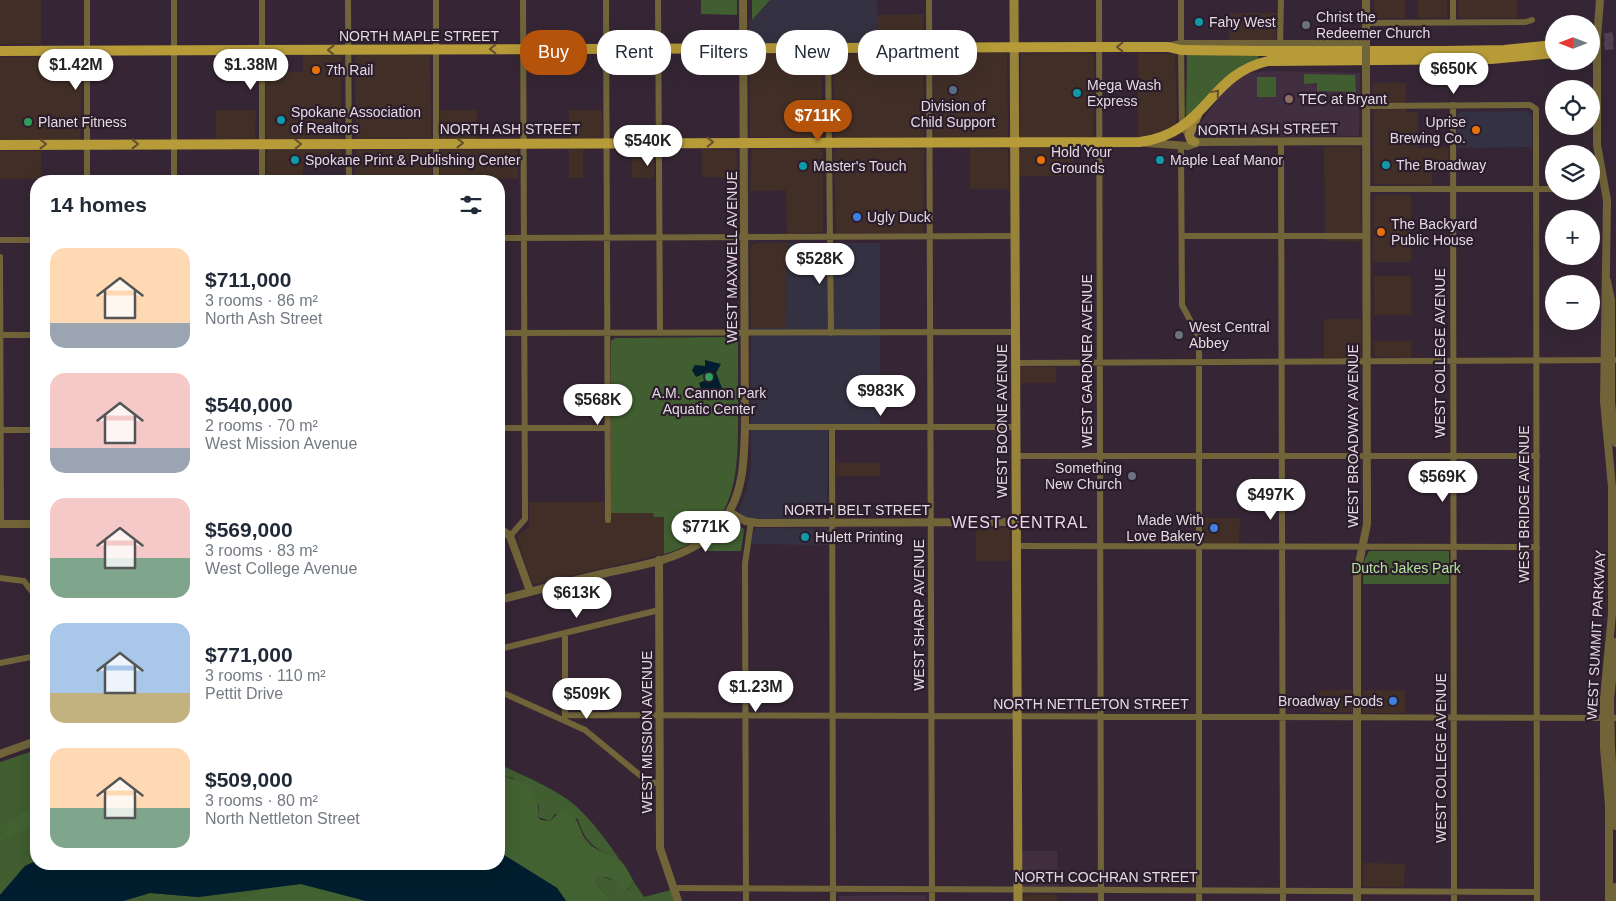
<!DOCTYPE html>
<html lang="en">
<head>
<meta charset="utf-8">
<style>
	body { margin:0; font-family:Arial,sans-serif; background:#f2f2f3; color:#1f2937; height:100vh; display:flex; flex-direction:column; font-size:19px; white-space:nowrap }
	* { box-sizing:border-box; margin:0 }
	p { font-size:16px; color:#747a83 }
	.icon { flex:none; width:28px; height:28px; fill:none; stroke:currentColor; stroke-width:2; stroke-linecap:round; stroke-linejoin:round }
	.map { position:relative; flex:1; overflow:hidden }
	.drawer { position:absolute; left:30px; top:175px; width:475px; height:695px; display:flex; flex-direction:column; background:#fff; border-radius:20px; box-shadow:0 5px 20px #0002 }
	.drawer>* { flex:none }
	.top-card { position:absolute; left:520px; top:30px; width:475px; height:45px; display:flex; gap:10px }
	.needle { width:32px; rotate:270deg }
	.controls { position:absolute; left:1545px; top:15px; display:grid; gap:10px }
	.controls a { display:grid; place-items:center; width:55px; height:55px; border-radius:50%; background:#fff; box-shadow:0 5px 20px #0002; font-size:25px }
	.price { position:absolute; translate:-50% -42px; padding:0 11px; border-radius:18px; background:#fff; color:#222; font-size:16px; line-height:32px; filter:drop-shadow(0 1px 2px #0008) }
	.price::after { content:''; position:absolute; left:50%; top:30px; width:15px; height:11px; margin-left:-8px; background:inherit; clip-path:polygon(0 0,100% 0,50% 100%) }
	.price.on { background:#b45309; color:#fff }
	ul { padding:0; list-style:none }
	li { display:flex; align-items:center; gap:15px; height:125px; padding:0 20px }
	li span { display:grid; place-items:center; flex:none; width:140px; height:100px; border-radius:15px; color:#555 }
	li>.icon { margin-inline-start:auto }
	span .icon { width:60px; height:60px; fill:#fffc; stroke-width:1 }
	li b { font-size:21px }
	h2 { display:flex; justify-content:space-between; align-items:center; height:60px; padding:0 20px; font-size:21px }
	.tag { padding:0 18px; border-radius:20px; background:#fff; box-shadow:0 5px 20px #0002; font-size:18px; line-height:45px }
	.tag.on { background:#b45309; color:#fff }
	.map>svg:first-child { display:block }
	.commercial { fill:#412f27 }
	.industrial { fill:#343142 }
	.built { fill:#422e41 }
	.green { fill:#405e2f }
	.forest { fill:#436232 }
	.water { fill:#001e2f }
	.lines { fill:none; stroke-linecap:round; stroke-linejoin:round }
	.secondary-tunnel { stroke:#50414f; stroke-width:9; stroke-dasharray:9 4.5; stroke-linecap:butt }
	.minor { stroke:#716439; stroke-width:6 }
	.tertiary { stroke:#716439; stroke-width:8 }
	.secondary { stroke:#98833a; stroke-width:9 }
	.primary { stroke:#b69b38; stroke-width:10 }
	.tertiary-bridge { stroke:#716439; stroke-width:8 }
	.oneway { stroke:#634f30 }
	.culture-dot { fill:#0f9aa8; stroke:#2b1d2b; stroke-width:2 }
	.worship-dot { fill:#6b7280; stroke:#2b1d2b; stroke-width:2 }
	.food-dot { fill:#e8710a; stroke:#2b1d2b; stroke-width:2 }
	.service-dot { fill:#5c6f8a; stroke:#2b1d2b; stroke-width:2 }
	.education-dot { fill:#8d6e63; stroke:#2b1d2b; stroke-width:2 }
	.leisure-dot { fill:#2e9e5b; stroke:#2b1d2b; stroke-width:2 }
	.shop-dot { fill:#3f7fe0; stroke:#2b1d2b; stroke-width:2 }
	.labels { text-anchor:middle; stroke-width:4.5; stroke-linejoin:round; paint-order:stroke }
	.poi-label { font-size:14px; fill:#e4d9e3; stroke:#2b1d2b; text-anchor:start }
	.street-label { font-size:14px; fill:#e4d9e3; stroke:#2b1d2b }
	.park-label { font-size:14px; fill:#b3e59a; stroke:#2b1d2b }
	.quarter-label { font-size:16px; letter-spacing:1px; fill:#ebd7ea; stroke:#2b1d2b }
</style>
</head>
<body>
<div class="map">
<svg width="1616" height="901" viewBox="0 0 1616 901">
	<rect width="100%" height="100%" fill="#362635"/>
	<path class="commercial" d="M0,0H41V44H0Z
		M1374,0H1405V18H1374Z
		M1418,0H1447V17L1418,18Z
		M1458,0H1517V18H1461L1458,16Z
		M1229,13H1276V39L1275,41L1229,42Z
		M924,14L923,41L877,43V15Z
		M937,53H1007L1008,137H934L933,58Z
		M1090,53L1094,56L1093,137H1020L1021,54Z
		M1138,53L1175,54L1177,120L1172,129L1138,137Z
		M753,54L822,55V137H750L749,60L750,55Z
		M836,54H923L924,137L835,138L833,55Z
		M303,55L341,56V139L268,140L266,137V72H303Z
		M358,55H430L431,138L356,139L355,57Z
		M78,56L82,60L80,140H0V57Z
		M1373,83H1406V112H1418V148L1448,147L1449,164H1432V185L1378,184L1374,182Z
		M216,110H256L255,139H216Z
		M440,110H477V139H441Z
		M569,110H602V139H569Z
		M1324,147H1357L1360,149L1361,242L1325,241Z
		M970,148L1008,149L1009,189H970Z
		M1022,148H1074V176H1019V151Z
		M515,149L518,152V178L440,181V153L442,150Z
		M569,149H583V178H569Z
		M632,149H654V178H632Z
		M702,149L736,150L738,178L702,177Z
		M752,149H820L823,151V232L787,234L786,190L750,191Z
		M837,149H924L923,233H836L834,152Z
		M270,150H341L342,166H303V179H267L266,154Z
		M356,150H430L432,153V178H390V181H355Z
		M0,151H41V179H0Z
		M1378,195H1411V262H1373L1374,199Z
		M755,243H787L786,328H751L750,247Z
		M1374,276H1411V315H1374Z
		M1324,319H1361V358H1324Z
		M1374,341H1411V358L1376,357L1374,354Z
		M1020,367H1056V383H1020Z
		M836,463H880V476H836Z
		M529,502H604L605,512L654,513L664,517V554L535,584L532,582L517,540L518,535L529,527Z
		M1203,518H1240L1239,545L1203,544Z
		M976,527L1010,528L1011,561H976Z
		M1320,690H1352V712H1320Z
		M1363,690L1405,691V713H1363Z
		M1363,863L1405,864L1404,887H1363Z
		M1025,894L1057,895V901H1022Z"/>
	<path class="industrial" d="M770,0H877V43H751L749,41V22Z
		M1527,111L1532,116V147L1457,148V115L1460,112Z
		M787,243H880V424L828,425L827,517L752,519L743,516L739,511L748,484L751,464V328H786Z
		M825,527L829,530V545L751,544L753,532L757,528L820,529Z"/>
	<path class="built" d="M1266,71L1360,73L1359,136L1193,137L1192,135L1225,89L1239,77L1250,73Z
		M1022,851H1057L1058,887L1023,886Z
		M926,895V901H839V896Z"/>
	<path class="green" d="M701,0H737V15L701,14Z
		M752,0H770L752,20Z
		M1187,54L1257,56L1259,57L1258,60L1229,74L1186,118Z
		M1304,74L1355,75L1356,92L1317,91V83L1304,84Z
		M1257,77H1276V97H1257Z
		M735,337L738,340C738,367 738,394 738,421C738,483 734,534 664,554V517H654L653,513H611V341L615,338Z
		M733,523L744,529L741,551H704Z
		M1369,551H1449V584H1363L1364,561Z
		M36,750V861L25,866L0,895V762Z
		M499,764C522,775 558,790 576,806C593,822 607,841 620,860C598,851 584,843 578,819L555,814L550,821L538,817L539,806L513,778L499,775Z
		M601,876L617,882L628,890L634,882L644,897L671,890L676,901H612L597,885L596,878Z
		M301,884L366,901H123L150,893L198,897Z"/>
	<path class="forest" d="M499,775C523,781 541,788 538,817L541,820L550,821L562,810C580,813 577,829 587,841C595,851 607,853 618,859C625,863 630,875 634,882L627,890H622C616,881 607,874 596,878L597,885L612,901H566L557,888L499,852Z
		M36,804V825L0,840C6,826 22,811 36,804Z
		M301,884L366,901H230L256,894L261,888Z"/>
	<path class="water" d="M705,360L721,364L716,373L724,393L716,395L715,389L703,394L699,383L711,378L710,376L706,373L696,377L692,370L695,365L705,366Z
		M499,852L557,888L566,901H366L301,884L198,897L150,893L123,901H0V895L25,866L36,861V864H499Z"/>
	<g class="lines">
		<path class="secondary-tunnel" d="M1591,40L1616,36
			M1591,48L1616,44"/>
		<path class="minor" d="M87,0V181
			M174,0V181
			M262,0V181
			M348,0L349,181
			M606,0L608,520
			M658,0L660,333
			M929,0L932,901
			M1099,0L1101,901
			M1453,0V22
			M1366,23L1526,22L1532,20
			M1181,44V0
			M1280,45L1281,0
			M828,48L831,333
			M1181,50L1182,128L1189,135
			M1453,105L1454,901
			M1366,106L1530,105L1536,109L1537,901
			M1281,141L1283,901
			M1181,146L1182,305L1199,337V901
			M436,181V0
			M1366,189H1554
			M1182,236H1366
			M499,238L1014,236
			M0,240H36
			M0,257L1,524
			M499,333L1015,332
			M0,335H36
			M1016,363L1616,360
			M745,427H1016
			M499,428H608
			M832,428L833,901
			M0,430H36
			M1016,456H1537
			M510,536L525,519L523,0
			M1017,546L1537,547
			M0,578L24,581L36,597
			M499,649L659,610
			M0,663L36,656
			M499,691L585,730L647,781L660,784
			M565,715L1616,718
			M565,717V633
			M674,888L1537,892
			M746,901L745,564L751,522"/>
		<path class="tertiary" d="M1600,0L1597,38V145L1607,200L1604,401L1612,487V614L1604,698V748L1609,805V901
			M1171,46L1181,44H1366
			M1366,48V0
			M1147,143L1188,146L1199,142L1366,141
			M1607,281L1611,300V403L1616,443
			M729,512L745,521L758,523L1017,522
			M0,524H36
			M499,528L510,536L530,591
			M659,560L660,848L678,901
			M499,600C534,591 570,581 606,573C638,566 673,561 700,543C711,536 722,524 729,512C744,487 744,456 745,427L743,0
			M1616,642L1610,699L1611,748L1616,826
			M0,754L36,741
			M1357,901V573L1367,524L1366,65
			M1616,901V887"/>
		<path class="secondary" d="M1014,0L1018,901
			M1195,142L1191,140L1189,135L1198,114"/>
		<path class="primary" d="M0,51L1099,47H1168L1181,50L1260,51H1446L1504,50L1554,45
			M0,145L1140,142C1208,133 1207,75 1268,61L1491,59L1554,53"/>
		<path class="tertiary-bridge" d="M1366,65V48"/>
	</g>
	<defs><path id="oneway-chevron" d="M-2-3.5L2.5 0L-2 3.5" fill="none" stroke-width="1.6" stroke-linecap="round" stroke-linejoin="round" transform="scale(1.25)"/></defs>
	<g class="oneway">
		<use href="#oneway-chevron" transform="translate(1120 47) rotate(-180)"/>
		<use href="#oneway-chevron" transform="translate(493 49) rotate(180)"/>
		<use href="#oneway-chevron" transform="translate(331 50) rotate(180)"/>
		<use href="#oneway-chevron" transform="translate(1216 93) rotate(-50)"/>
		<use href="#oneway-chevron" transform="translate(710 142) rotate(-1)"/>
		<use href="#oneway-chevron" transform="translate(460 143)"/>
		<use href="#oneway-chevron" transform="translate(43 144)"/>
		<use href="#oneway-chevron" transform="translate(135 144)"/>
		<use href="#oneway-chevron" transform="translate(298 144) rotate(-1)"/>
	</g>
	<g class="culture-dot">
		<circle cx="1199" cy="22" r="5"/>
		<circle cx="1077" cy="93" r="5"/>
		<circle cx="281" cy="120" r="5"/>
		<circle cx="295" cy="160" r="5"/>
		<circle cx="1160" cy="160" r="5"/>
		<circle cx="1386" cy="165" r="5"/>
		<circle cx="803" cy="166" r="5"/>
		<circle cx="805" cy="537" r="5"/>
	</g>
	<g class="worship-dot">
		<circle cx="1306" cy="25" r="5"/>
		<circle cx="1179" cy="335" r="5"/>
		<circle cx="1132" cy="476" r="5"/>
	</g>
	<g class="food-dot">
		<circle cx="316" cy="70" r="5"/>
		<circle cx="1476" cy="130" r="5"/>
		<circle cx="1041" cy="160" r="5"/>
		<circle cx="1381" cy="232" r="5"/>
	</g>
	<circle class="service-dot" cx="953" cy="90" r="5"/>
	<circle class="education-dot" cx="1289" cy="99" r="5"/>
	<g class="leisure-dot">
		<circle cx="28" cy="122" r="5"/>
		<circle cx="709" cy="377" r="5"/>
	</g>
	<g class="shop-dot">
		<circle cx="857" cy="217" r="5"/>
		<circle cx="1214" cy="528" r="5"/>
		<circle cx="1393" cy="701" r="5"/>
	</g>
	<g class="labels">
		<g class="poi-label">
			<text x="1316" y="22">Christ the<tspan x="1316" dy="16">Redeemer Church</tspan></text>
			<text x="1209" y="27">Fahy West</text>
			<text x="326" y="75">7th Rail</text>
			<text x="1087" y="90">Mega Wash<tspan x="1087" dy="16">Express</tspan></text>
			<text x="1299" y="104">TEC at Bryant</text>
			<text x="953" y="111" text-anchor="middle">Division of<tspan x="953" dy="16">Child Support</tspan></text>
			<text x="291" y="117">Spokane Association<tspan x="291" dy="16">of Realtors</tspan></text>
			<text x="38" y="127">Planet Fitness</text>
			<text x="1466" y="127" text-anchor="end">Uprise<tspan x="1466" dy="16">Brewing Co.</tspan></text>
			<text x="1051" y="157">Hold Your<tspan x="1051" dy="16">Grounds</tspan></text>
			<text x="305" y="165">Spokane Print &amp; Publishing Center</text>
			<text x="1170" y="165">Maple Leaf Manor</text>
			<text x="1396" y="170">The Broadway</text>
			<text x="813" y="171">Master's Touch</text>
			<text x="867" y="222">Ugly Duck</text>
			<text x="1391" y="229">The Backyard<tspan x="1391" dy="16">Public House</tspan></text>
			<text x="1189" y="332">West Central<tspan x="1189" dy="16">Abbey</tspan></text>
			<text x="709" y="398" text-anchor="middle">A.M. Cannon Park<tspan x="709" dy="16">Aquatic Center</tspan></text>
			<text x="1122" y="473" text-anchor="end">Something<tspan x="1122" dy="16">New Church</tspan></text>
			<text x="1204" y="525" text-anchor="end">Made With<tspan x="1204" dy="16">Love Bakery</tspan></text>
			<text x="815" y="542">Hulett Printing</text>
			<text x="1383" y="706" text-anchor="end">Broadway Foods</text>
		</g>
		<g class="street-label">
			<text x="419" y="41">NORTH MAPLE STREET</text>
			<text x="510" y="134">NORTH ASH STREET</text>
			<text transform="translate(1268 129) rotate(-1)" y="5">NORTH ASH STREET</text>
			<text transform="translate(732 257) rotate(-90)" y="5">WEST MAXWELL AVENUE</text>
			<text transform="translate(1440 353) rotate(-90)" y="5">WEST COLLEGE AVENUE</text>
			<text transform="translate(1087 361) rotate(-90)" y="5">WEST GARDNER AVENUE</text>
			<text transform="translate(1002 421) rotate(-90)" y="5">WEST BOONE AVENUE</text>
			<text transform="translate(1353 436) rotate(-90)" y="5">WEST BROADWAY AVENUE</text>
			<text transform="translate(1524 504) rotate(-90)" y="5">WEST BRIDGE AVENUE</text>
			<text x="857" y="515">NORTH BELT STREET</text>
			<text transform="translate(919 615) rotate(-90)" y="5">WEST SHARP AVENUE</text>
			<text transform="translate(1596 635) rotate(-87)" y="5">WEST SUMMIT PARKWAY</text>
			<text x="1091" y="709">NORTH NETTLETON STREET</text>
			<text transform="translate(647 732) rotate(-90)" y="5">WEST MISSION AVENUE</text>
			<text transform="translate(1441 758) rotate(-90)" y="5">WEST COLLEGE AVENUE</text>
			<text x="1106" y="882">NORTH COCHRAN STREET</text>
		</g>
		<g class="park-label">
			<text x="1406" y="573">Dutch Jakes Park</text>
		</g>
		<g class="quarter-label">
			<text x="1020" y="528">WEST CENTRAL</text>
		</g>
	</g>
</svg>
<div class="controls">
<a><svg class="needle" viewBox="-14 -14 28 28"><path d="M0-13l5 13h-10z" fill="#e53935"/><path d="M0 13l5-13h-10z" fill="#747a83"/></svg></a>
<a><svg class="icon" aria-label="locate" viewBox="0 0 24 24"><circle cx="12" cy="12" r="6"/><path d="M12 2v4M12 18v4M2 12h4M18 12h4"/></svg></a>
<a><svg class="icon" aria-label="layers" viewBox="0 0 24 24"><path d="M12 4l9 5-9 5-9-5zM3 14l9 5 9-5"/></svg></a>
<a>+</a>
<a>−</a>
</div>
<b class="price" style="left:76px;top:91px">$1.42M</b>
<b class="price" style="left:251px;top:91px">$1.38M</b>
<b class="price" style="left:1454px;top:95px">$650K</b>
<b class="price on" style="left:818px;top:142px">$711K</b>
<b class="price" style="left:648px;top:167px">$540K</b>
<b class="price" style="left:820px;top:285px">$528K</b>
<b class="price" style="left:881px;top:417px">$983K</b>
<b class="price" style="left:598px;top:426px">$568K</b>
<b class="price" style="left:1443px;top:503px">$569K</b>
<b class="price" style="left:1271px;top:521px">$497K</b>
<b class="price" style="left:706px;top:553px">$771K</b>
<b class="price" style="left:577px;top:619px">$613K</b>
<b class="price" style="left:756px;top:713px">$1.23M</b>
<b class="price" style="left:587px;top:720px">$509K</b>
<div class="top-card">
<a class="tag on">Buy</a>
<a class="tag">Rent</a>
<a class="tag">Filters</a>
<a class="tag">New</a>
<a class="tag">Apartment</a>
</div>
<section class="drawer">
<h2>14 homes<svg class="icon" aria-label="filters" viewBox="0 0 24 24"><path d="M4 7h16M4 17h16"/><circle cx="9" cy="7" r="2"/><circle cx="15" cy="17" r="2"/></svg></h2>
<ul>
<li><span style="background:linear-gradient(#ffd9b3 75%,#9aa5b1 0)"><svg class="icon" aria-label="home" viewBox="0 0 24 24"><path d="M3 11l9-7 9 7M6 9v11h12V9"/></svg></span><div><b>$711,000</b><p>3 rooms · 86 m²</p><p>North Ash Street</p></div></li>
<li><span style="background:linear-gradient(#f6c9c9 75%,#9aa5b1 0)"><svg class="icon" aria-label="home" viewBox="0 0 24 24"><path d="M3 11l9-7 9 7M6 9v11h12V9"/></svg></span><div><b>$540,000</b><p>2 rooms · 70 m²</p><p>West Mission Avenue</p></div></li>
<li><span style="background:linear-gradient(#f6c9c9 60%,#7fa58c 0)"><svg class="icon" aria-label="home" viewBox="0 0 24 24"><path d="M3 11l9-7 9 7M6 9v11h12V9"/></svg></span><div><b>$569,000</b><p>3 rooms · 83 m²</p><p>West College Avenue</p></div></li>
<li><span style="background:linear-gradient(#a9c7e8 70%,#c2b280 0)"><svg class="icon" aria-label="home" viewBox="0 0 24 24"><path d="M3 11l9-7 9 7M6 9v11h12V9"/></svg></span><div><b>$771,000</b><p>3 rooms · 110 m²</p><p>Pettit Drive</p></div></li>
<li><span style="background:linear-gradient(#ffd9b3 60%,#7fa58c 0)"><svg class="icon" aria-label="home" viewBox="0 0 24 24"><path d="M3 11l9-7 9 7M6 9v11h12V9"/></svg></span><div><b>$509,000</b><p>3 rooms · 80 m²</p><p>North Nettleton Street</p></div></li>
</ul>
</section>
</div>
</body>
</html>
